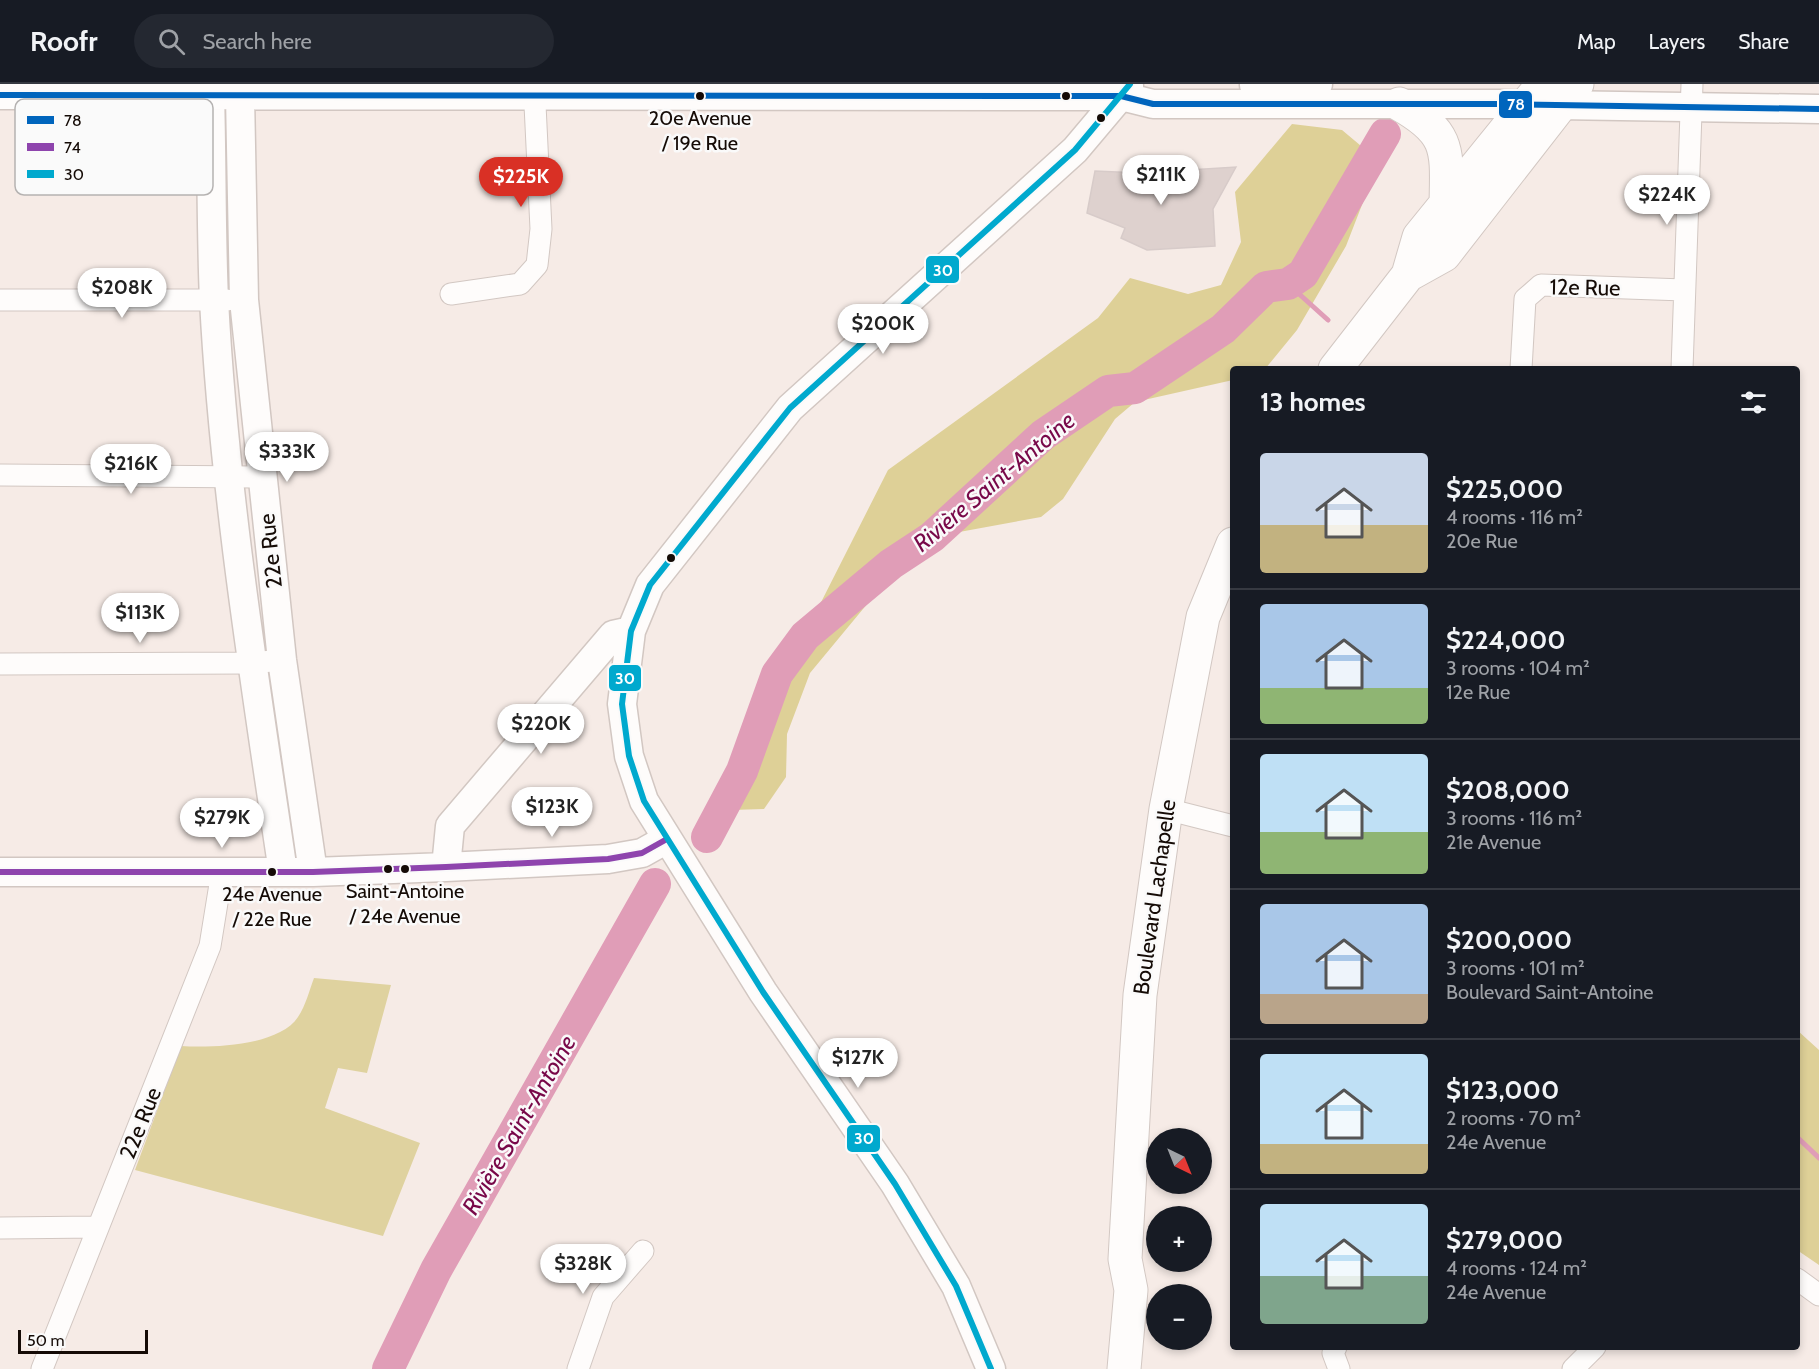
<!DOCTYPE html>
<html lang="en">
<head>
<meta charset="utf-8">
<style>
	body { margin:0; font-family:Cabin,sans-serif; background:#242831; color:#f1f3f6; height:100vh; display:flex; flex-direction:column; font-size:22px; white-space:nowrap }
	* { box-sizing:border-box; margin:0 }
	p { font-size:20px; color:#9ea1a6 }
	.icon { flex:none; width:33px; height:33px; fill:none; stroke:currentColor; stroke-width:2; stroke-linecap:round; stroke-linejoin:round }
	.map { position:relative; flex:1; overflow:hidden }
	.details { position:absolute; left:1230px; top:282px; width:570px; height:984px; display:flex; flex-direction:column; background:#171b24; border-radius:6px; box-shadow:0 3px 9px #0003 }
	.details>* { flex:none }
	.needle { width:39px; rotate:137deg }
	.fabs { position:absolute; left:1146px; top:1044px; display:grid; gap:12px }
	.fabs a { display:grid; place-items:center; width:66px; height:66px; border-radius:50%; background:#171b24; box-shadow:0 3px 9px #0003; font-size:30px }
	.scale { position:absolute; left:18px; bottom:15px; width:130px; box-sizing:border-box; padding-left:6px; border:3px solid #150b06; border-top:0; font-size:16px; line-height:21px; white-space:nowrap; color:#150b06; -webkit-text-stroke:4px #fafafa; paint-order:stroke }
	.price { position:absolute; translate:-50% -51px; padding:0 14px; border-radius:21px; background:#fff; color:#222; font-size:20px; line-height:39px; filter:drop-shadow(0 2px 3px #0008) }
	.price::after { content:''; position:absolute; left:50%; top:36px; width:18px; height:14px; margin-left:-9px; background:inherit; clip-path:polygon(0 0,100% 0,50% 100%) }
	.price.on { background:#d93025; color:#fff }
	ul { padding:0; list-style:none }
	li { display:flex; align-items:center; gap:18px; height:150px; padding:0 30px }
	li+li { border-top:2px solid #363941 }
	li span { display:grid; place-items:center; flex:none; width:168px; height:120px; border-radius:6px; color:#555 }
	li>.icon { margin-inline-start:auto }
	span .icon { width:72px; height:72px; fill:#fffc; stroke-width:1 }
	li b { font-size:26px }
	h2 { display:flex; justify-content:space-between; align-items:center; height:72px; padding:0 30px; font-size:26px }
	header { display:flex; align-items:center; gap:36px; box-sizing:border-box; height:84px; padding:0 30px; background:#171b24; border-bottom:2px solid #363941 }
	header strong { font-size:28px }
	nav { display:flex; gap:33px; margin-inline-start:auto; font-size:21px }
	.search { width:420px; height:54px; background:#242831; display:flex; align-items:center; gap:15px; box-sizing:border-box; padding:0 21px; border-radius:33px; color:#9ea1a6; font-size:22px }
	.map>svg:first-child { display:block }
	.green { fill:#dfd29f }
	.forest { fill:#ded097 }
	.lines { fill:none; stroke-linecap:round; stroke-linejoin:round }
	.stream { stroke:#e09db7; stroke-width:5 }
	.river { stroke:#e09db7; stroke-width:32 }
	.building { fill:#ded1ce; stroke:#d7cbc9; stroke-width:1.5 }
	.street-casing { stroke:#d2c7c2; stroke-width:23 }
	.secondary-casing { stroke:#d2c7c2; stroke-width:31 }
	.primary-casing { stroke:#d2c7c2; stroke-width:35 }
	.street { stroke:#fefcfb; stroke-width:21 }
	.secondary { stroke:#fefcfb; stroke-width:28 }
	.primary { stroke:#fefcfb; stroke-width:33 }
	.bus-1-casing { stroke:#fafafa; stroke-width:10 }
	.bus-2-casing { stroke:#fafafa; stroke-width:10 }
	.bus-3-casing { stroke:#fafafa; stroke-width:10 }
	.bus-1 { stroke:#0065bd; stroke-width:6 }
	.bus-2 { stroke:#8e44ad; stroke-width:6 }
	.bus-3 { stroke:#00a9ce; stroke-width:6 }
	.bus-dot { fill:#150b06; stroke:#fafafa; stroke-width:2 }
	.labels { text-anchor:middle; stroke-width:5; stroke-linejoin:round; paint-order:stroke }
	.bus-label { font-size:20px; fill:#150b06; stroke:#fafafa }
	.street-label { font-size:22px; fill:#150b06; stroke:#fafafa }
	.water-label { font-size:24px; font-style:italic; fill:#780849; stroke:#fafafa }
	.key { fill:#fafafa; stroke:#b5b2b1; stroke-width:1.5 }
	.key-label { font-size:16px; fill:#150b06 }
	.line-badge { stroke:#fafafa; stroke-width:2 }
	.badge-label { font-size:16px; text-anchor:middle; font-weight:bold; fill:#fff }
</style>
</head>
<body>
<header>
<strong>Roofr</strong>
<div class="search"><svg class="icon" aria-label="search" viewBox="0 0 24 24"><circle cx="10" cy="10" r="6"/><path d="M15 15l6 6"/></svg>Search here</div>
<nav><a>Map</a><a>Layers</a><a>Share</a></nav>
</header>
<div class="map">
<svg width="1819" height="1285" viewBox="0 0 1819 1285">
	<rect width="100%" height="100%" fill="#f6ebe6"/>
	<path class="green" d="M314,894L391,901L367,989L338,984L325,1024L420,1059L383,1152L135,1086L181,962C212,964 279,962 298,933C306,921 309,907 314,894Z"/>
	<path class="forest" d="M1292,40L1342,46L1379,77L1346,162L1297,246L1265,285H1233V296L1135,318L1115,335L1063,415L1041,433L921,455L810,589L787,650L786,693L764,725L731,726L770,619L888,386L1098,234L1130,194L1188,210L1221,201L1241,158L1235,108Z
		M1797,946L1819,966V1181L1797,1166Z"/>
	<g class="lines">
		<path class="stream" d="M1288,200L1328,236
			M1797,1053L1819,1074"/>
		<path class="river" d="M707,753L742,687L777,590L805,552L891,480L932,453L1043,351L1108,307L1135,304L1223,245L1266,203L1288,200L1303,190L1385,50
			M388,1285L436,1186L655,800"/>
	</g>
	<path class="building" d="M1236,83L1213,125L1215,162L1147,166L1121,154L1125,144L1087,129L1095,87L1140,89Z"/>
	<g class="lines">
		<defs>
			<path id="street" d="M451,210L520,200L537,181L541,145L534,0
				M0,216H227
				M1521,285L1525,215L1541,201L1684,206
				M1682,285L1692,0
				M0,391L263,393
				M0,580L252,579L282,576
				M1166,725L1233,742
				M0,1144L98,1143
				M1797,1195L1819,1211
				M1336,1263L1333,1269L1339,1285
				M42,1285L210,862L222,788
				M578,1285L603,1213L643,1167
				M1573,1285L1595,1263"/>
			<path id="secondary" d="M1254,1L1318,0
				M0,11L1121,12L1153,20H1498L1819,25
				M210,11C212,79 211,148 214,216C224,407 255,598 283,788
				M240,11L244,216L282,576L313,788
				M446,783L450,742L613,551L631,547
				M0,788H313L446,783L608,775L642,769L667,755
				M991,1285L956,1202L895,1100L763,908L644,717L629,672L622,620L631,547L650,501L790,324L1075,66L1129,2"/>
			<path id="primary" d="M1399,20C1451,49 1447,66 1446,121
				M1408,191L1444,171L1577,0
				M1335,285L1408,191L1419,153L1543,0
				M1124,1285L1131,1206L1125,1175L1140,911L1166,725L1203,533L1233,460"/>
		</defs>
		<use href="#street" class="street-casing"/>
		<use href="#secondary" class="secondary-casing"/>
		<use href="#primary" class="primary-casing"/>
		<use href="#street" class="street"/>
		<use href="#secondary" class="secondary"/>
		<use href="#primary" class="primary"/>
		<defs>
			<path id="bus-1" d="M0,11L1121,12L1153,20H1498L1819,25"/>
			<path id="bus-2" d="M0,788H313L446,783L608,775L642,769L667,755"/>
			<path id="bus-3" d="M991,1285L956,1202L895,1100L763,908L644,717L629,672L622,620L631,547L650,501L790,324L1075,66L1130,0"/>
		</defs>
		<use href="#bus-1" class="bus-1-casing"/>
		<use href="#bus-2" class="bus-2-casing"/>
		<use href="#bus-3" class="bus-3-casing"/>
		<use href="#bus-1" class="bus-1"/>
		<use href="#bus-2" class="bus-2"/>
		<use href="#bus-3" class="bus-3"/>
	</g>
	<g class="bus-dot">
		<circle cx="700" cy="12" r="5"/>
		<circle cx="1066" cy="12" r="5"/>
		<circle cx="1101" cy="34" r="5"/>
		<circle cx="671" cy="474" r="5"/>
		<circle cx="388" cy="785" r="5"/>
		<circle cx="405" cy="785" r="5"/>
		<circle cx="272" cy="788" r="5"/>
	</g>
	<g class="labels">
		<g class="bus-label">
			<text x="700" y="41">20e Avenue<tspan x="700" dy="25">/ 19e Rue</tspan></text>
			<text x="405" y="814">Saint-Antoine<tspan x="405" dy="25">/ 24e Avenue</tspan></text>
			<text x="272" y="817">24e Avenue<tspan x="272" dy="25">/ 22e Rue</tspan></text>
		</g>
		<g class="street-label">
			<text transform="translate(1585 203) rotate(1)" y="8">12e Rue</text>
			<text transform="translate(270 467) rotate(-96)" y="8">22e Rue</text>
			<text transform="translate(1154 813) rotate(-82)" y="8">Boulevard Lachapelle</text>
			<text transform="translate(140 1039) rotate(-68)" y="8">22e Rue</text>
		</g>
		<g class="water-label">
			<text transform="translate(994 398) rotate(-40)" y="8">Rivière Saint-Antoine</text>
			<text transform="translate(519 1041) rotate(-60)" y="8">Rivière Saint-Antoine</text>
		</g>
	</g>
	<rect x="15" y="15" width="198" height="96" rx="9" class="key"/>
	<rect x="27" y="32" width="27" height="8" fill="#0065bd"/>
	<rect x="27" y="59" width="27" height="8" fill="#8e44ad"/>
	<rect x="27" y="86" width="27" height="8" fill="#00a9ce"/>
	<g class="key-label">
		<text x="64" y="42">78</text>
		<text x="64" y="69">74</text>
		<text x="64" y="96">30</text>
	</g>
	<g class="line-badge">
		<rect x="1498" y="6" width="35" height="29" rx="6" fill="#0065bd"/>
		<rect x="925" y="171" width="35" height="29" rx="6" fill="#00a9ce"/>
		<rect x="608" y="580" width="34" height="28" rx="6" fill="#00a9ce"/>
		<rect x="846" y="1040" width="35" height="29" rx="6" fill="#00a9ce"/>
	</g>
	<g class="badge-label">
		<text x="1516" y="26">78</text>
		<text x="943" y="192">30</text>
		<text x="625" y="600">30</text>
		<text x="864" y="1060">30</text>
	</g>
</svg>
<div class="fabs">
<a><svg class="needle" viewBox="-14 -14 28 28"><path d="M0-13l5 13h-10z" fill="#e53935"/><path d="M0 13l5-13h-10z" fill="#9ea1a6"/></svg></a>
<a>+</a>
<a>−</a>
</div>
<div class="scale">50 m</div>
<b class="price" style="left:1161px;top:122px">$211K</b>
<b class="price on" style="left:521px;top:124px">$225K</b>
<b class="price" style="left:1667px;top:142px">$224K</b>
<b class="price" style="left:122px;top:235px">$208K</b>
<b class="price" style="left:883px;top:271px">$200K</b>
<b class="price" style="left:287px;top:399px">$333K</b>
<b class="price" style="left:131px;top:411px">$216K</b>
<b class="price" style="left:140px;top:560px">$113K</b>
<b class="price" style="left:541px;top:671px">$220K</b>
<b class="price" style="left:552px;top:754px">$123K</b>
<b class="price" style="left:222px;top:765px">$279K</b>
<b class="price" style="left:858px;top:1005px">$127K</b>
<b class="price" style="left:583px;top:1211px">$328K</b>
<section class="details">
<h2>13 homes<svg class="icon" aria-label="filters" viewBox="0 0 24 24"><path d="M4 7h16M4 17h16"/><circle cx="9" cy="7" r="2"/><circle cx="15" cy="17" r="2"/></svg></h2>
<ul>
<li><span style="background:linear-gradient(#c9d6e8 60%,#c2b280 0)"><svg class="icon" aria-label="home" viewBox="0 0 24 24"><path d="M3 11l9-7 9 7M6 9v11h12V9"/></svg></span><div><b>$225,000</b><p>4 rooms · 116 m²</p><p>20e Rue</p></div></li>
<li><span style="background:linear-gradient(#a9c7e8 70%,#8fb573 0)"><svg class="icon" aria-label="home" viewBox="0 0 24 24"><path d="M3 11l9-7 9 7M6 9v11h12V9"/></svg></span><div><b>$224,000</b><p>3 rooms · 104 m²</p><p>12e Rue</p></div></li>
<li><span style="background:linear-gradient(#bfe0f5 65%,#8fb573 0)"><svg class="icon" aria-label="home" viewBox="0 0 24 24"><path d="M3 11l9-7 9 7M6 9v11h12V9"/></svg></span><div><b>$208,000</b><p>3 rooms · 116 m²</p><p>21e Avenue</p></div></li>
<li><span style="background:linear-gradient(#a9c7e8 75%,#b9a48a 0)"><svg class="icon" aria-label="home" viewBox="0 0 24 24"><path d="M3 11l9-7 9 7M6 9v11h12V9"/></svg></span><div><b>$200,000</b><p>3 rooms · 101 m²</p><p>Boulevard Saint-Antoine</p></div></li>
<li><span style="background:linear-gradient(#bfe0f5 75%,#c2b280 0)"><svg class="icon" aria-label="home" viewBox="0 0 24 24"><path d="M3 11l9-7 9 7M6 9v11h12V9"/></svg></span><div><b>$123,000</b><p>2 rooms · 70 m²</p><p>24e Avenue</p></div></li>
<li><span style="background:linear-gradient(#bfe0f5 60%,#7fa58c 0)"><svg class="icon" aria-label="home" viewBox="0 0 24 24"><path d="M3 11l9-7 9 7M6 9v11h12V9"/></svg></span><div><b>$279,000</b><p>4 rooms · 124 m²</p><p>24e Avenue</p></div></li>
</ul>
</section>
</div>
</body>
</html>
